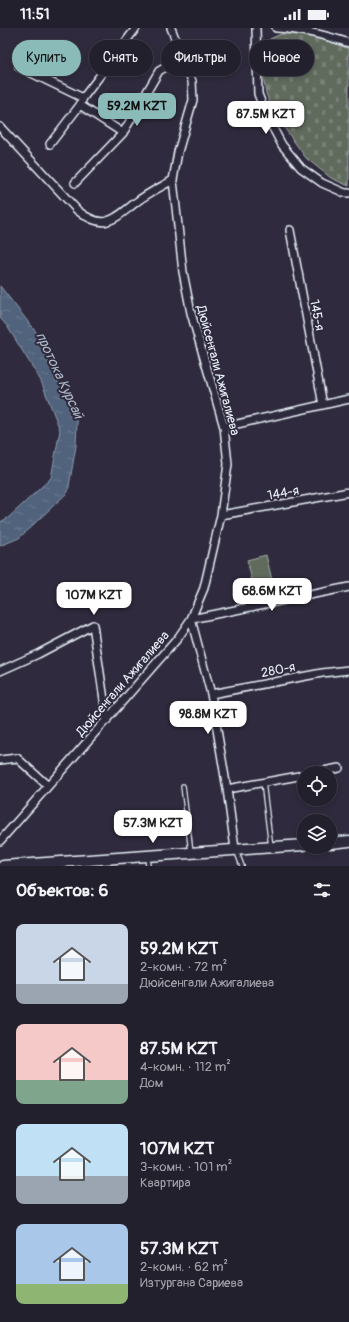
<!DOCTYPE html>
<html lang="ru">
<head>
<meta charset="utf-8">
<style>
	body { margin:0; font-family:Pangolin,sans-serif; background:#2f2d3a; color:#f1f3f6; height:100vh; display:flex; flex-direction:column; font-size:15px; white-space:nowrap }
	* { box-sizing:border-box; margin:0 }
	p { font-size:13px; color:#a3a3aa }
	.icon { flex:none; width:22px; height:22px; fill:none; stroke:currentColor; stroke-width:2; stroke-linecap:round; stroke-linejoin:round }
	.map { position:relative; height:838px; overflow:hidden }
	.side { display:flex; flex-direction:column; background:#23202e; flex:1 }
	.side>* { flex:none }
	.hud { position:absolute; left:12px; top:12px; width:325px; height:36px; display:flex; gap:8px }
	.controls { position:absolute; left:297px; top:738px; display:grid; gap:8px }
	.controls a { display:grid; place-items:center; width:40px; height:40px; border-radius:50%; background:#23202e; box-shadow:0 2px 6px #0003,0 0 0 1px #403e4a; font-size:20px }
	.price { position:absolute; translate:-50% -34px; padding:0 9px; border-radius:8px; background:#fff; color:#222; font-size:13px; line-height:26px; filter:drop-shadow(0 1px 2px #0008) }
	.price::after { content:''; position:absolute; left:50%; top:24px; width:12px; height:9px; margin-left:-6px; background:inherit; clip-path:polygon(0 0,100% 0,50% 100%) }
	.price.active { background:#8bbbb9; color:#111 }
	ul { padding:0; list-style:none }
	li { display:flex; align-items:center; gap:12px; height:100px; padding:0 16px }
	li span { display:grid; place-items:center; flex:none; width:112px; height:80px; border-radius:8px; color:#555 }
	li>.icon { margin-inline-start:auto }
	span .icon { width:48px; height:48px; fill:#fffc; stroke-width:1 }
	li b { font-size:17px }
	h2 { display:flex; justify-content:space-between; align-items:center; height:48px; padding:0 16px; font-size:17px }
	.pill { padding:0 14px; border-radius:18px; background:#23202e; box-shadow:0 2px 6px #0003,0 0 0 1px #403e4a; font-size:14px; line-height:36px }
	.pill.active { background:#8bbbb9; color:#111 }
	.status { display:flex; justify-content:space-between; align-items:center; height:28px; padding:0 20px; background:#23202e; direction:ltr }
	.status svg { height:11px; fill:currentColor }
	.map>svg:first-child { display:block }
	.cemetery { fill:url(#cemetery-stones); stroke:#a4aeaa }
	.green { fill:#616a5d; stroke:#a4aeaa }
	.water { fill:url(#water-ripples); stroke:#8d9cae }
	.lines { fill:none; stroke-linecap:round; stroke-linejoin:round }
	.lane-casing { stroke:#e8f1f8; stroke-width:6 }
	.street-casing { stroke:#e8f1f8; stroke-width:10 }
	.secondary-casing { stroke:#e8f1f8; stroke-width:13 }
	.lane { stroke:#2f2a3d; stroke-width:3.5 }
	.street { stroke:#2f2a3d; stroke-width:7 }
	.secondary { stroke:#2f2a3d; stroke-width:10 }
	.labels { text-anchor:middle; stroke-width:4; stroke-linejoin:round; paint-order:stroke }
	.street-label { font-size:13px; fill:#e8f1f8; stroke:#2f2a3d }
	.water-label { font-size:14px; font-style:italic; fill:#acb8c6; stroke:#2f2a3d }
</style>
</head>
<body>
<div class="status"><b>11:51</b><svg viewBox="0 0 49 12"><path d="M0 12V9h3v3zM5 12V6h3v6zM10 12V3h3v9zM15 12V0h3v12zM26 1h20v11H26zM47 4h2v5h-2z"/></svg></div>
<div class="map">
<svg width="349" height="838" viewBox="0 0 349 838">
	<defs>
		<pattern id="cemetery-stones" width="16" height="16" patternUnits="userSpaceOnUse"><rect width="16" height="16" fill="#616a5d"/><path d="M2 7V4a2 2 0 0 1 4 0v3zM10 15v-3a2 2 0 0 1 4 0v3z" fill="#788075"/></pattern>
		<pattern id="water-ripples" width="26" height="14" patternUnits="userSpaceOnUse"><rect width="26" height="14" fill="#51637c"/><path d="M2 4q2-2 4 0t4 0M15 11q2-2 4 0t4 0" fill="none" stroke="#6a7a8f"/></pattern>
	</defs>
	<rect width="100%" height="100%" fill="#2f2a3d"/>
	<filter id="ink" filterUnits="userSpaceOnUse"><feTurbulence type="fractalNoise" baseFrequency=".025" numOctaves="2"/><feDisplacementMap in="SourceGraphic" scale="8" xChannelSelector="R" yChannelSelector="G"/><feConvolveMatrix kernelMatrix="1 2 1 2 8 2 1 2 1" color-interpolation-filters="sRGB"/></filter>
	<g filter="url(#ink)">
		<path class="cemetery" d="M281,6C305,6 327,12 349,21V158L331,150L306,130L273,84L266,65L260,31L263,19L270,11Z"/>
		<path class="green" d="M266,527L276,569L257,573L247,532Z"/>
		<path class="water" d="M0,258L36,304L77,394L76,418L68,464L19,510L0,518V494L8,490L51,450L60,402L41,353L7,298L0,290Z"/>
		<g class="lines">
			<defs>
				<path id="lane" d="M263,754L271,819
					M183,758L191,824
					M236,822L242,838
					M147,829L148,838"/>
				<path id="street" d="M256,0L258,66L267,89L282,117L301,140L322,155L345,165H349
					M276,0C301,1 325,7 349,15
					M19,39L83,70
					M80,77L123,105
					M0,99L78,183C105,203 113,192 135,175C146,166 161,159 173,152
					M50,116L80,77L83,70L136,0
					M75,155L123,105L159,43L183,29
					M290,202L323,377
					M224,399L349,371
					M221,487L349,464
					M0,643L38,626L93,597L107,692
					M211,666L322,645L349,642
					M0,732L17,730L48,758
					M313,745L339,740
					M227,761L304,747
					M0,813L178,610L191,591L204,560L221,487L228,436L224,399L191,285L183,244L173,152L178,124L193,72L192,53L171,0
					M235,821L227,761L211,666L191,591L349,559"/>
				<path id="secondary" d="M330,815L349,813
					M3,838L304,817"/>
			</defs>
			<use href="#lane" class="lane-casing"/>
			<use href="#street" class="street-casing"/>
			<use href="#secondary" class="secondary-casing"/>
			<use href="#lane" class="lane"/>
			<use href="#street" class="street"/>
			<use href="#secondary" class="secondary"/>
		</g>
	</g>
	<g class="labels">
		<g class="street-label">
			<text transform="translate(318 287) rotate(79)" y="5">145-я</text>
			<text transform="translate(219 342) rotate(75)" y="5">Дюйсенгали Ажигалиева</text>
			<text transform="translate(283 464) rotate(-10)" y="5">144-я</text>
			<text transform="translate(278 641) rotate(-11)" y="5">280-я</text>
			<text transform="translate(122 655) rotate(-49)" y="5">Дюйсенгали Ажигалиева</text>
		</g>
		<g class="water-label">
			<text transform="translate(60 347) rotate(65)" y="5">протока Курсай</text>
		</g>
	</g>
</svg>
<div class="controls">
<a><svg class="icon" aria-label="locate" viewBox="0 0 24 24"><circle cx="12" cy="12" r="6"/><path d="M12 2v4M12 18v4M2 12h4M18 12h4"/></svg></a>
<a><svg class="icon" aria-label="layers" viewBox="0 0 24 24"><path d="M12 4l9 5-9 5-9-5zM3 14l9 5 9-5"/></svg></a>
</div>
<b class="price active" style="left:137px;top:99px">59.2M KZT</b>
<b class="price" style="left:266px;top:107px">87.5M KZT</b>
<b class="price" style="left:272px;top:584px">68.6M KZT</b>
<b class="price" style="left:94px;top:588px">107M KZT</b>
<b class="price" style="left:208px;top:707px">98.8M KZT</b>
<b class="price" style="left:153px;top:816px">57.3M KZT</b>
<div class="hud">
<a class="pill active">Купить</a>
<a class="pill">Снять</a>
<a class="pill">Фильтры</a>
<a class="pill">Новое</a>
</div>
</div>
<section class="side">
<h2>Объектов: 6<svg class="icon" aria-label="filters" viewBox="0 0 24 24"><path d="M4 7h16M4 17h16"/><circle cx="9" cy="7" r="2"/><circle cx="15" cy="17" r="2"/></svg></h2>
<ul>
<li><span style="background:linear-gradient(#c9d6e8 75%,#9aa5b1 0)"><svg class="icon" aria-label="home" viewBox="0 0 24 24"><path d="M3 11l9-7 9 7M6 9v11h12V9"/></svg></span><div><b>59.2M KZT</b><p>2-комн. · 72 m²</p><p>Дюйсенгали Ажигалиева</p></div></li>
<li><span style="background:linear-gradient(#f6c9c9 70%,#7fa58c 0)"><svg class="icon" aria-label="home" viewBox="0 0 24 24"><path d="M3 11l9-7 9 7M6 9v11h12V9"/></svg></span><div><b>87.5M KZT</b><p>4-комн. · 112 m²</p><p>Дом</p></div></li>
<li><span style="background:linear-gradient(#bfe0f5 65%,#9aa5b1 0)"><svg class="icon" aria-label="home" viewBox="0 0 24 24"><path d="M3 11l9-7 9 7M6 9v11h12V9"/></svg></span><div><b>107M KZT</b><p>3-комн. · 101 m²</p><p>Квартира</p></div></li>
<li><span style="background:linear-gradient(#a9c7e8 75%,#8fb573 0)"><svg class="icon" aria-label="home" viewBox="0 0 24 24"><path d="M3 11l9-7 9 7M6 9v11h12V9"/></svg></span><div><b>57.3M KZT</b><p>2-комн. · 62 m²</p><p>Изтургана Сариева</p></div></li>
</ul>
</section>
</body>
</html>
